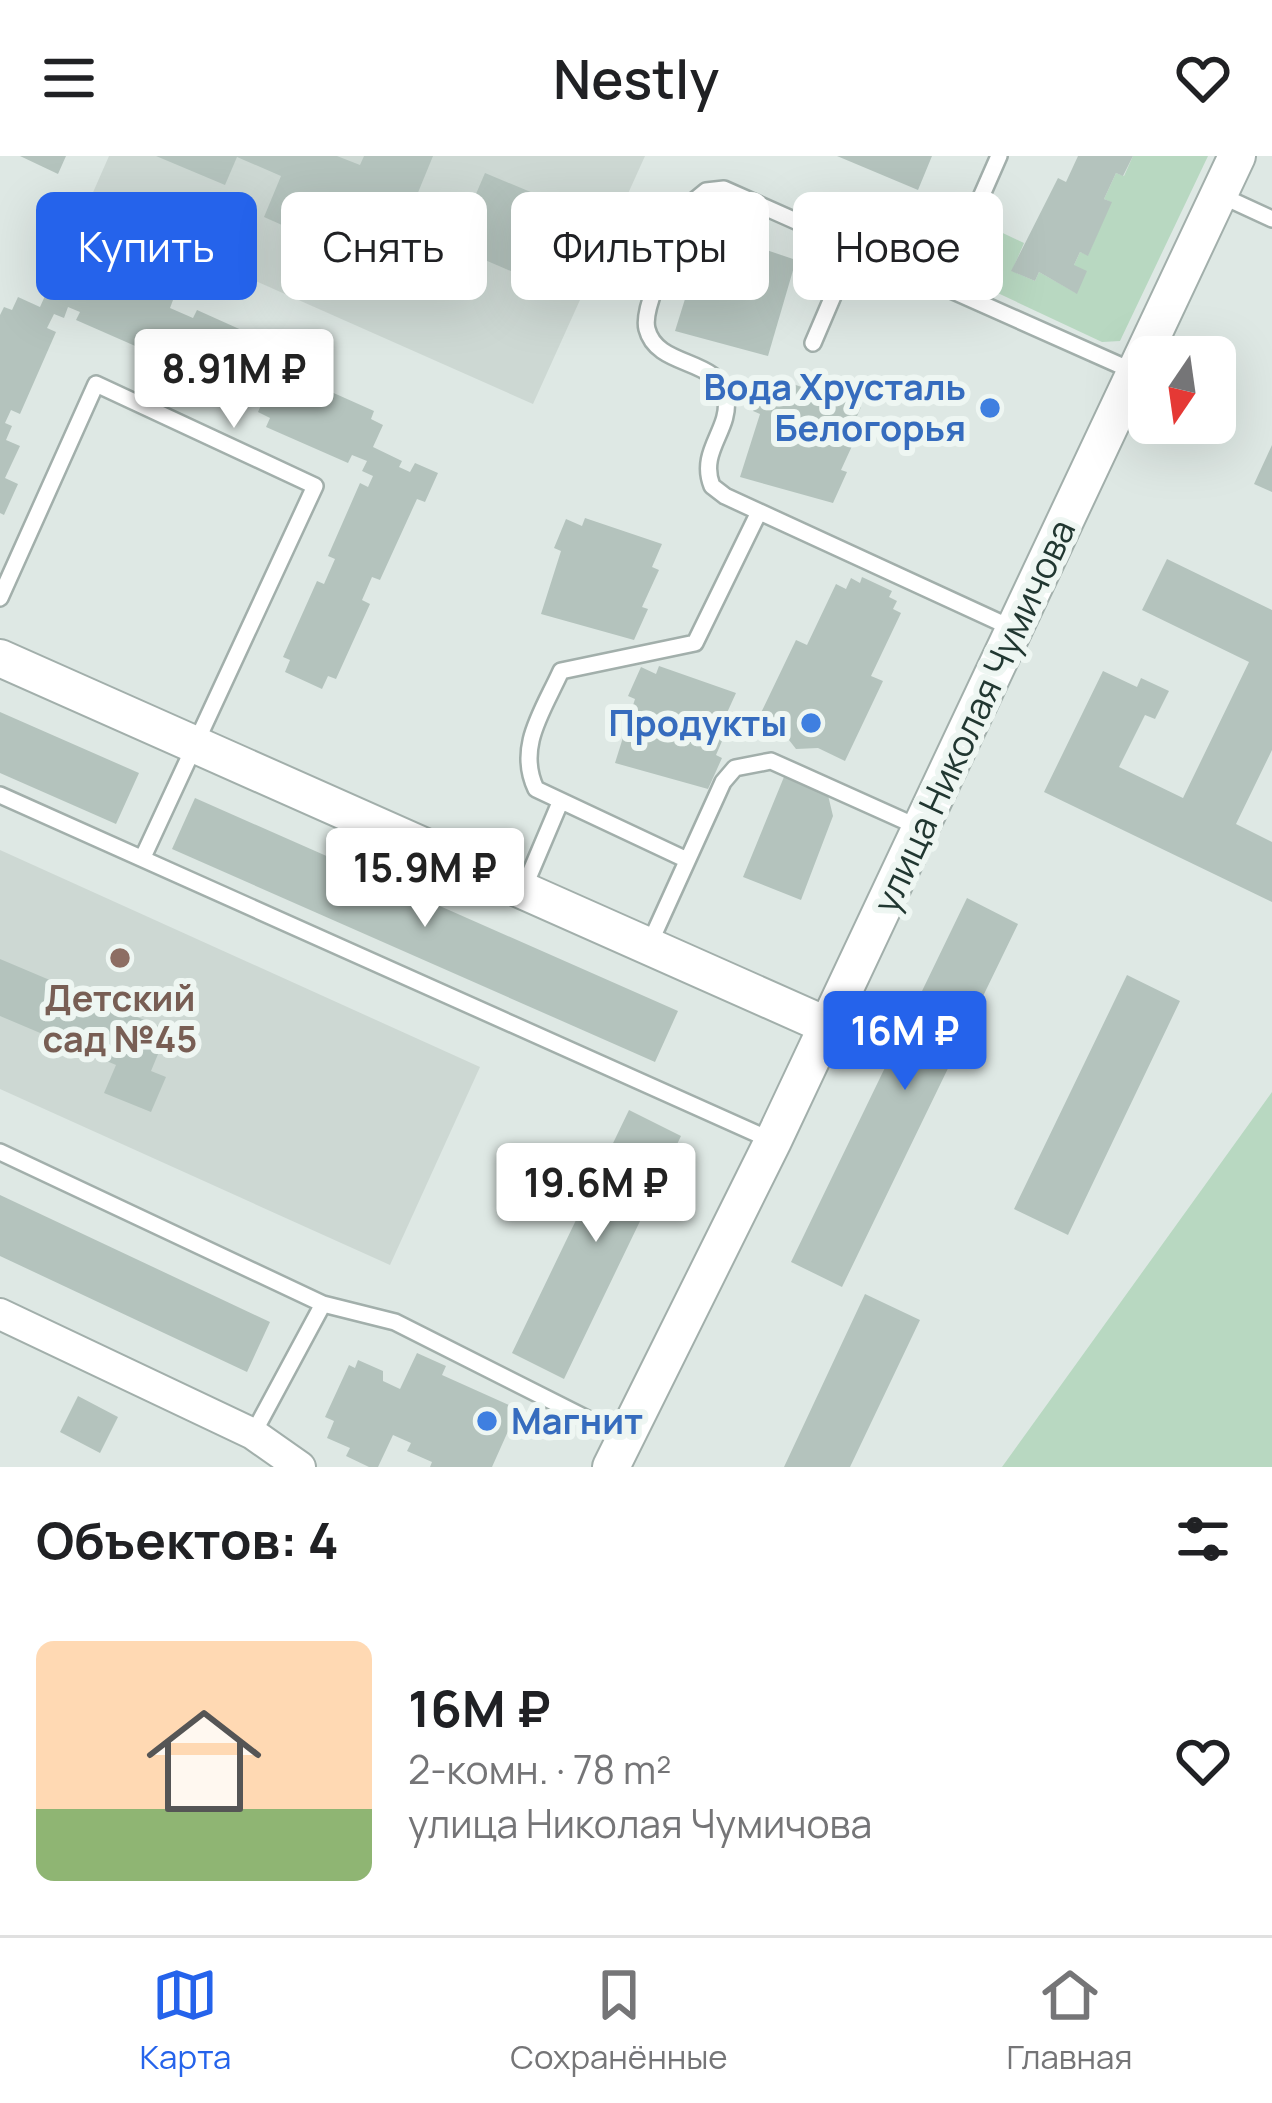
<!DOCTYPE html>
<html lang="ru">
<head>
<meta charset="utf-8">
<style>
	body { margin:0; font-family:Manrope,sans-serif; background:#f2f2f2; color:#202124; height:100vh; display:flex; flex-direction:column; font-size:45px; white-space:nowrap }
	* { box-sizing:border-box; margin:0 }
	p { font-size:39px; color:#757577 }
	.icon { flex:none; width:66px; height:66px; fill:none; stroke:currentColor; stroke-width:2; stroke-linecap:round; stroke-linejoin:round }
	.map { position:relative; height:1311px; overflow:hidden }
	.sheet { display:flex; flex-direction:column; background:#fff; flex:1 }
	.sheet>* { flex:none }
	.top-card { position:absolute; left:36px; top:36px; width:1200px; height:108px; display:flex; gap:24px }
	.needle { width:78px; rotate:193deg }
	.buttons { position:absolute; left:1128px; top:180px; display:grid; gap:24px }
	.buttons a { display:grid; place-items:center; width:108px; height:108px; border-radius:18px; background:#fff; box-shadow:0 12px 48px #0002; font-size:60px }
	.price { position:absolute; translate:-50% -102px; padding:0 27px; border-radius:12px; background:#fff; color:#222; font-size:39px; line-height:78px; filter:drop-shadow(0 3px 6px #0008) }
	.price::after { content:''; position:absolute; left:50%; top:72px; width:36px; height:27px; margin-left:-18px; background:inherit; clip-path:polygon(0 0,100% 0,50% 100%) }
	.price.current { background:#2563eb; color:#fff }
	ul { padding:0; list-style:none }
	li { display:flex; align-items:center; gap:36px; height:300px; padding:0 36px }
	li+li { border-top:3px solid #e0e0e0 }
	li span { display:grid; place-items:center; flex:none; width:336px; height:240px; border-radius:18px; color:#555 }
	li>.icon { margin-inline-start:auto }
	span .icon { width:144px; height:144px; fill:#fffc; stroke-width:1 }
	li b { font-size:51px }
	h2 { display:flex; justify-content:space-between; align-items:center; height:144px; padding:0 36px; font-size:51px }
	.pill { padding:0 42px; border-radius:18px; background:#fff; box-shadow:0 12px 48px #0002; font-size:42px; line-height:108px }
	.pill.current { background:#2563eb; color:#fff }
	header { display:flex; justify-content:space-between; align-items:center; height:156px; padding:0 36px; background:#fff; font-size:54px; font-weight:600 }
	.menu { display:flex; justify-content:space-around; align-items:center; height:168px; border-top:3px solid #e0e0e0; background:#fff; font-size:33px; color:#757577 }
	.menu a { display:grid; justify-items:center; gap:6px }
	.menu .current { color:#2563eb }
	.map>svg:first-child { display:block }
	.built { fill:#cdd8d3 }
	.green { fill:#b8d8c1 }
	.building { fill:#b4c3bd }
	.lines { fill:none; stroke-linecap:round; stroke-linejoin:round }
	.service-casing { stroke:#a2afab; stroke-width:20 }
	.minor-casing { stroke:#a2afab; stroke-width:34 }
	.tertiary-casing { stroke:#a2afab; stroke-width:40 }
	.service { stroke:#fff; stroke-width:15 }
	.minor { stroke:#fff; stroke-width:30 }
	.tertiary { stroke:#fff; stroke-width:36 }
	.shop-dot { fill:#3f7fe0; stroke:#eef6f2; stroke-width:4.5 }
	.education-dot { fill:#8d6e63; stroke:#eef6f2; stroke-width:4.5 }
	.labels { text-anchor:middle; stroke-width:12; stroke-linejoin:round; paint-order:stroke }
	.shop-label { font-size:36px; font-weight:bold; fill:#366cbe; stroke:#eef6f2; text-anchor:end }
	.street-label { font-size:36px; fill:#213731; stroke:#eef6f2 }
	.education-label { font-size:36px; font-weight:bold; fill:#785e54; stroke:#eef6f2 }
</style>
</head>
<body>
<header><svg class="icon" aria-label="menu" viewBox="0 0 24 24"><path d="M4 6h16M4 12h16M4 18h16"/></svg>Nestly<svg class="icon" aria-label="heart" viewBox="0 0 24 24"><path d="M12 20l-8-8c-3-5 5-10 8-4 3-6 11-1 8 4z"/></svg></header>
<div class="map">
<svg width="1272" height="1311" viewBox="0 0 1272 1311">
	<rect width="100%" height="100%" fill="#dee8e4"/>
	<path class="built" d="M109,0H645L533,248L87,50Z
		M0,694L480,911L390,1109L0,933Z"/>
	<path class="green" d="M1133,0H1208L1120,185L1102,186L972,125L968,112L988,70L1024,87L1012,115L1035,125L1039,116L1076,137L1074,109L1080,96L1088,99L1111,46L1104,43L1116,17L1124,20Z
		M1272,936V1311H1002Z"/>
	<path class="building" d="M20,0H66L58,18Z
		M156,0H337L360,9L364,0H433L417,39L466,61L485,17L545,42L513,116L457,92L438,137L383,113L400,72L335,44L318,85L264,61L281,20L237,1L225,29Z
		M837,0H932L918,34Z
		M1078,0H1133L1123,20L1116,17L1104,43L1112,46L1088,100L1080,96L1074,109L1087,115L1077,138L1039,116L1035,125L1011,115L1058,22L1066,26Z
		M719,78L796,104L768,200L675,175L695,111L688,108L700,79L716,86Z
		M66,87L94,99L91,107L173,144L170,152L193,162L197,154L273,188L269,195L282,201L274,220L287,226L291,218L374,255L371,263L383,269L373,291L402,305L399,311L410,316L415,307L438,317L425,346L417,343L380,424L372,421L362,444L370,448L336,523L328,520L322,533L285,516L290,504L283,501L317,425L324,428L335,403L328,400L360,327L368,331L373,320L362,315L367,305L352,299L348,307L266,271L270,262L258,256L266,238L254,233L250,241L174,207L177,199L153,188L149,196L76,164L80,156L68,151L64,162L54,158L47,172L56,176L20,258L11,254L5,267L12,270L6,284L20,290L5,322L18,328L4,359L0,357V159L4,151L12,154L18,141L40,151L53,122L60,125L65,114L55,109Z
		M784,225L861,251L851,274L858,277L841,314L847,316L833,347L740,321L760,258L753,255L765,226L781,232Z
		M1272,289V336L1254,328Z
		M585,362L662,388L652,411L659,414L642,451L648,453L634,484L541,458L561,395L554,392L566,363L582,370Z
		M1167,403L1272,454V594L1236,668L1272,686V746L1044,636L1103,515L1137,531L1141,522L1169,535L1155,563L1145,559L1119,611L1183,642L1249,506L1142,454Z
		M862,421L892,435L889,441L897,445L893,453L901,457L871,520L883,525L845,605L818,592L796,593L782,575L758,563L796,484L807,489L836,428L846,433L851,422L860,427Z
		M659,510L736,537L726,559L732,562L716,599L722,602L708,633L615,607L635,543L628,540L641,511L656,518Z
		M0,556L139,617L116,668L0,617Z
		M786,616L827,635L833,660L801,744L743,721Z
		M195,642L678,855L655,906L172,693Z
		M967,742L1018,768L842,1131L791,1106Z
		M0,803L168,874L151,915L166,921L151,956L104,937L116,909L0,860Z
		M1127,819L1180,845L1068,1079L1014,1053Z
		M629,954L681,980L564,1223L512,1197Z
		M0,1039L270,1166L247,1216L0,1100Z
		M865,1138L920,1164L850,1311H784Z
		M417,1197L446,1210L442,1219L518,1253L492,1311H430L432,1306L407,1295L411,1287L393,1279L378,1311H369L346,1300L350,1292L327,1282L334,1265L325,1261L349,1209L355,1212L358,1204L383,1215V1225L400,1233Z
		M78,1240L118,1261L100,1297L60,1276Z"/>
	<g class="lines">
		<defs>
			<path id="service" d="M1220,39L1272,63
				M942,130L999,0
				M813,187L854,91
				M0,442L96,228L315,330L143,701
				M1014,473L725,340L712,330C698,295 731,274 726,242C720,201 657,213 647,173C640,147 684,73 695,44L706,35L724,33L1135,216
				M0,639L773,985
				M687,704L536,633C516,591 543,555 561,515L695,487L759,356
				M523,734L559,649
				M649,789L723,626L735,612L771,605L918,671
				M0,996L323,1148
				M253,1278L323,1148L395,1166L625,1282"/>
			<path id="minor" d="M0,1158L253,1278L300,1311"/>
			<path id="tertiary" d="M0,502L828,870
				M611,1311L773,985L1237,0"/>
		</defs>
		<use href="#service" class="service-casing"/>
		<use href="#minor" class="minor-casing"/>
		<use href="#tertiary" class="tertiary-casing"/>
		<use href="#service" class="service"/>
		<use href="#minor" class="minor"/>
		<use href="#tertiary" class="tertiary"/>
	</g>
	<g class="shop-dot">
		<circle cx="990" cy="252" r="12"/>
		<circle cx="811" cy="567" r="12"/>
		<circle cx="487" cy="1265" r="12"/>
	</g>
	<circle class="education-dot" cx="120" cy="802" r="12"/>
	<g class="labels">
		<g class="shop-label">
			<text x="966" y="244">Вода Хрусталь<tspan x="966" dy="41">Белогорья</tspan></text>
			<text x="787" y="580">Продукты</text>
			<text x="511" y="1278" text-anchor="start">Магнит</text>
		</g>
		<g class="street-label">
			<text transform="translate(974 560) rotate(-65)" y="13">улица Николая Чумичова</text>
		</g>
		<g class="education-label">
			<text x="120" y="855">Детский<tspan x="120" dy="41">сад №45</tspan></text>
		</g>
	</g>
</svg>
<div class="buttons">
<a><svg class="needle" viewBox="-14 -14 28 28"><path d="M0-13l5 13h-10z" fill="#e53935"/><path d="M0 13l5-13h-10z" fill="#757577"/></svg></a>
</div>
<b class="price" style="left:234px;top:275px">8.91M ₽</b>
<b class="price" style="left:425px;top:774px">15.9M ₽</b>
<b class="price current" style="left:905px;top:937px">16M ₽</b>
<b class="price" style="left:596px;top:1089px">19.6M ₽</b>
<div class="top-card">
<a class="pill current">Купить</a>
<a class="pill">Снять</a>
<a class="pill">Фильтры</a>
<a class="pill">Новое</a>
</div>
</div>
<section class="sheet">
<h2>Объектов: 4<svg class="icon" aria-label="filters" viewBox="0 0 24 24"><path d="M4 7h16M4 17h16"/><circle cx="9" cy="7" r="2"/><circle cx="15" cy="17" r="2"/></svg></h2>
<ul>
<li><span style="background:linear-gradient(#ffd9b3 70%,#8fb573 0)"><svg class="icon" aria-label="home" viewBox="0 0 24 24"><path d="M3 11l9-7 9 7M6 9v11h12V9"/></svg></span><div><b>16M ₽</b><p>2-комн. · 78 m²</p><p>улица Николая Чумичова</p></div><svg class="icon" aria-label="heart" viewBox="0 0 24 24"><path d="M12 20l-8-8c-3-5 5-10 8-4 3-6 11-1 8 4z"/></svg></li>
</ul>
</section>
<nav class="menu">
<a class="current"><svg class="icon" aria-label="map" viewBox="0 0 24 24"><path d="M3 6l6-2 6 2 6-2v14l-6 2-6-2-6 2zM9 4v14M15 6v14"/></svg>Карта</a>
<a><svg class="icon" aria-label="saved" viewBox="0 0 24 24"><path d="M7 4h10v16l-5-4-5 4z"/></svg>Сохранённые</a>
<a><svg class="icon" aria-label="home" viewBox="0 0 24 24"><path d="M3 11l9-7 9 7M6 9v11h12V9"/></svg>Главная</a>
</nav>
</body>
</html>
